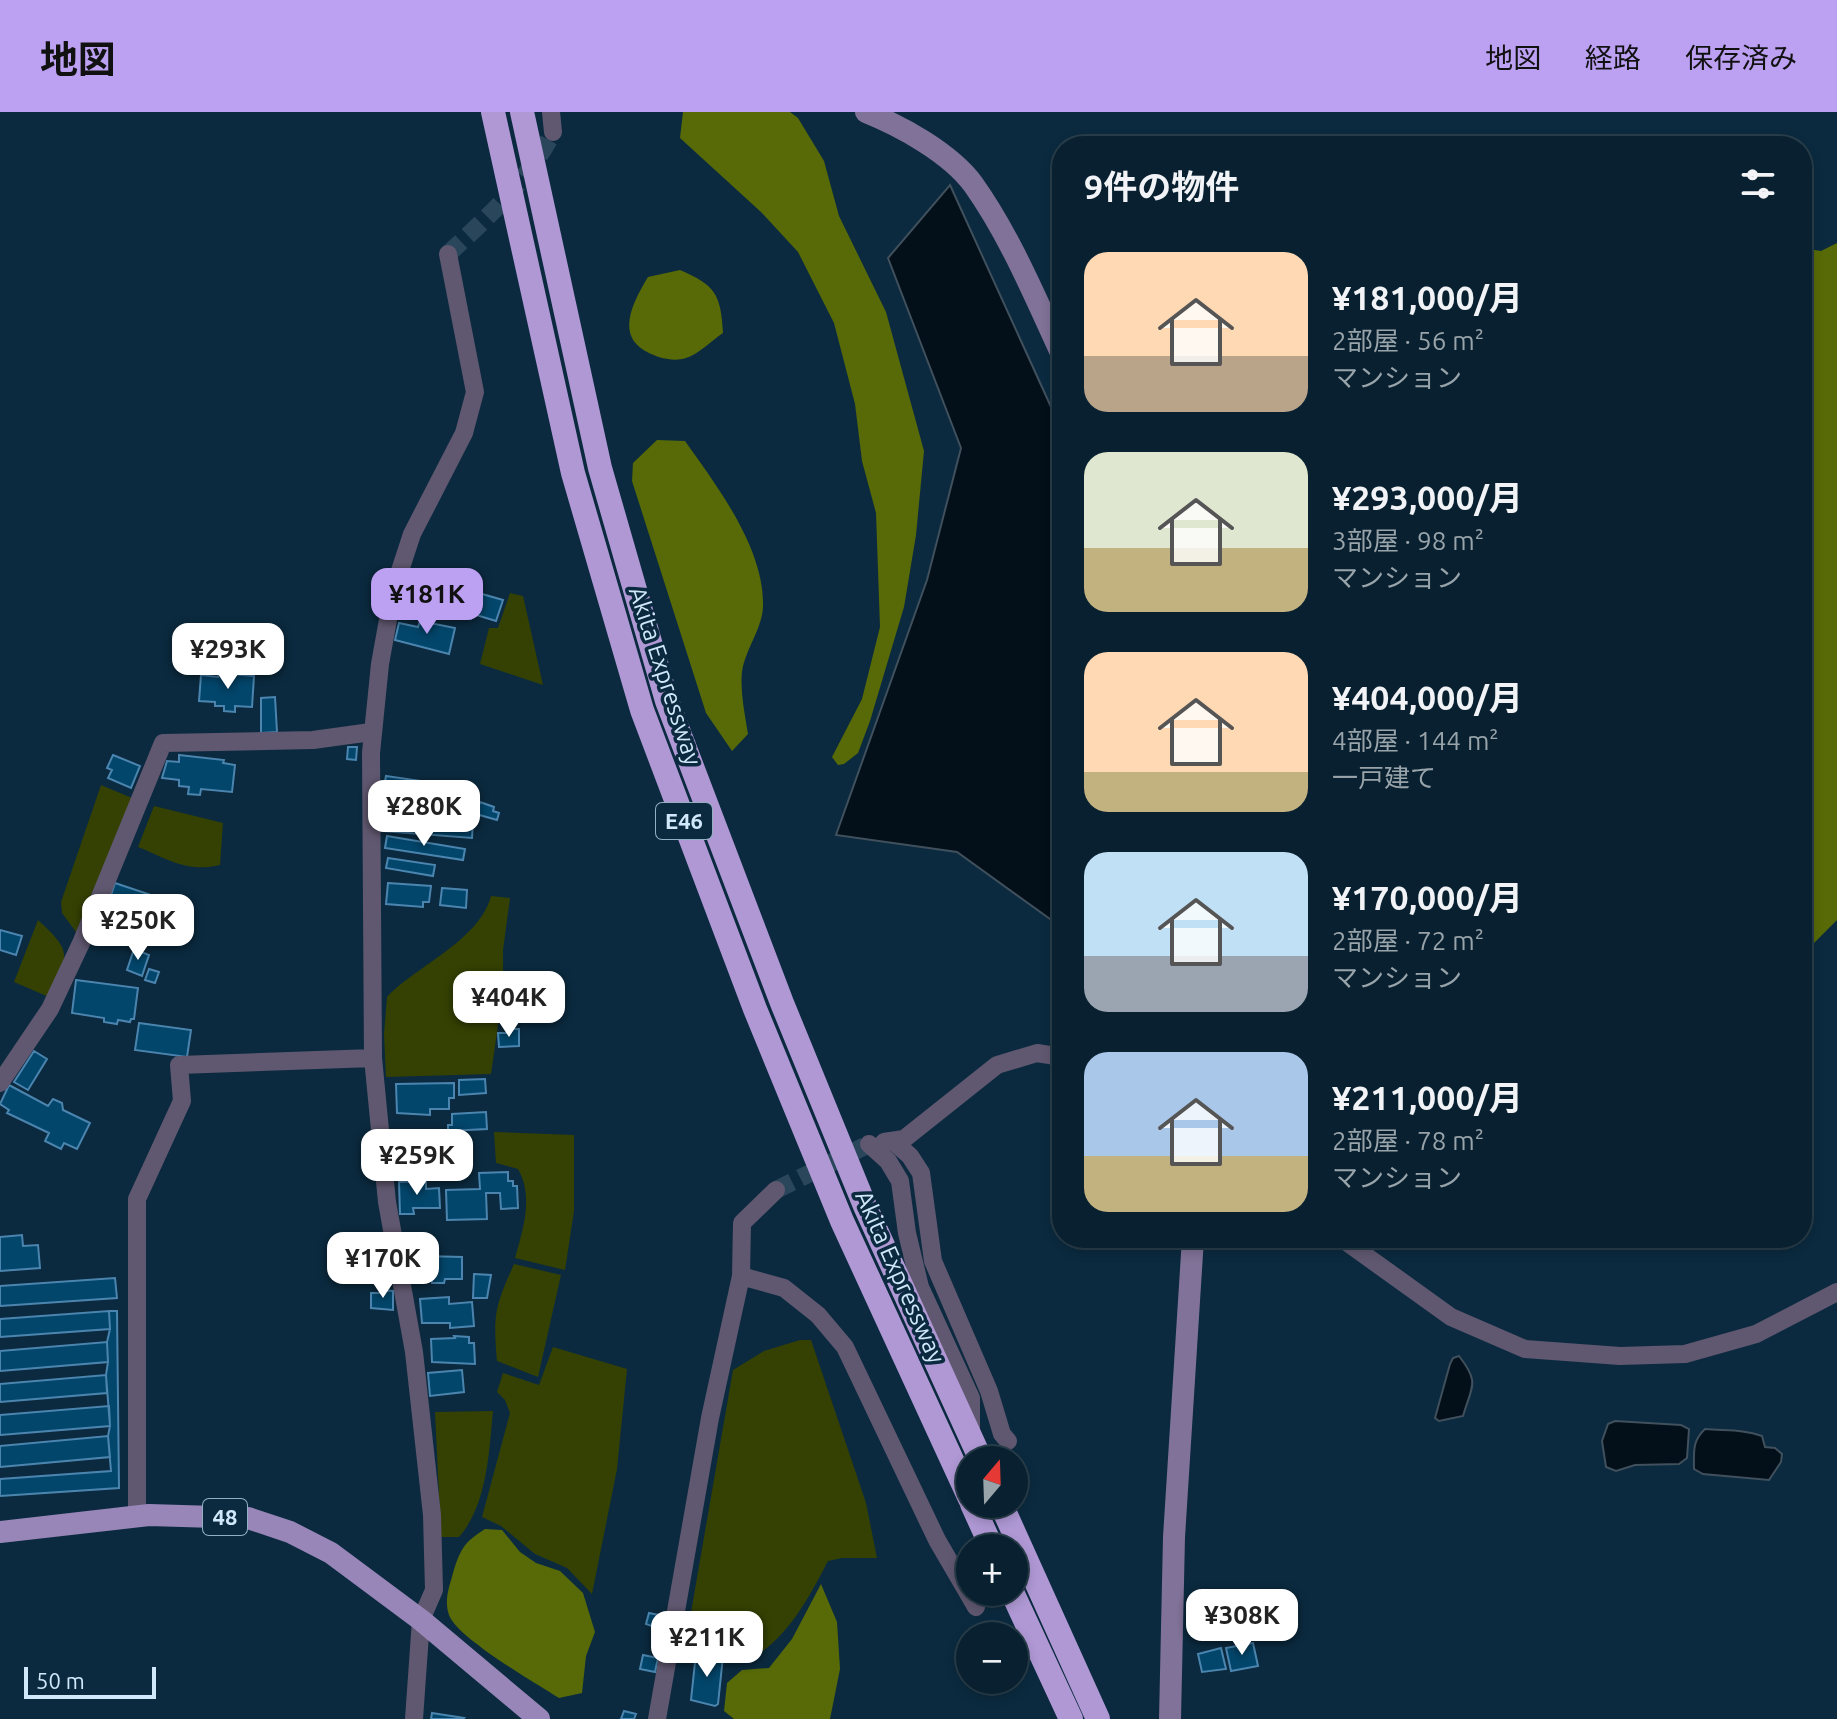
<!DOCTYPE html>
<html lang="ja">
<head>
<meta charset="utf-8">
<style>
	body { margin:0; font-family:Ubuntu,"Noto Sans JP",sans-serif; background:#162d3b; color:#f1f3f6; height:100vh; display:flex; flex-direction:column; font-size:30px; white-space:nowrap }
	* { box-sizing:border-box; margin:0 }
	p { font-size:26px; color:#98a3aa }
	.icon { flex:none; width:44px; height:44px; fill:none; stroke:currentColor; stroke-width:2; stroke-linecap:round; stroke-linejoin:round }
	.map { position:relative; flex:1; overflow:hidden }
	.sheet { position:absolute; left:1052px; top:24px; width:760px; height:1112px; display:flex; flex-direction:column; background:#08202f; border-radius:32px; box-shadow:0 4px 12px #0003,0 0 0 2px #293e4b }
	.sheet>* { flex:none }
	.needle { width:52px; rotate:19deg }
	.tools { position:absolute; left:956px; top:1334px; display:grid; gap:16px }
	.tools a { display:grid; place-items:center; width:72px; height:72px; border-radius:50%; background:#08202f; box-shadow:0 4px 12px #0003,0 0 0 2px #293e4b; font-size:40px }
	.scale { position:absolute; left:24px; bottom:20px; width:132px; box-sizing:border-box; padding-left:8px; border:4px solid #d0e8fa; border-top:0; font-size:22px; line-height:28px; white-space:nowrap; color:#d0e8fa; -webkit-text-stroke:6px #0b2a3f; paint-order:stroke }
	.price { position:absolute; translate:-50% -68px; padding:0 18px; border-radius:16px; background:#fff; color:#222; font-size:26px; line-height:52px; filter:drop-shadow(0 2px 4px #0008) }
	.price::after { content:''; position:absolute; left:50%; top:48px; width:24px; height:18px; margin-left:-12px; background:inherit; clip-path:polygon(0 0,100% 0,50% 100%) }
	.price.current { background:#bca0f2; color:#111 }
	ul { padding:0; list-style:none }
	li { display:flex; align-items:center; gap:24px; height:200px; padding:0 32px }
	li span { display:grid; place-items:center; flex:none; width:224px; height:160px; border-radius:24px; color:#555 }
	li>.icon { margin-inline-start:auto }
	span .icon { width:96px; height:96px; fill:#fffc; stroke-width:1 }
	li b { font-size:34px }
	h2 { display:flex; justify-content:space-between; align-items:center; height:96px; padding:0 32px; font-size:34px }
	header { display:flex; align-items:center; gap:48px; box-sizing:border-box; height:112px; padding:0 40px; background:#bca0f2; color:#111 }
	header strong { font-size:38px }
	nav { display:flex; gap:44px; margin-inline-start:auto; font-size:28px }
	.map>svg:first-child { display:block }
	.green { fill:#354103 }
	.forest { fill:#576a07 }
	.water { fill:#030f19; stroke:#40505c; stroke-width:2 }
	.building { fill:#03466b; stroke:#4b85af; stroke-width:2 }
	.lines { fill:none; stroke-linecap:round; stroke-linejoin:round }
	.minor-tunnel { stroke:#29465b; stroke-width:18; stroke-dasharray:18 9; stroke-linecap:butt }
	.minor { stroke:#605870; stroke-width:18 }
	.secondary { stroke:#807298; stroke-width:22 }
	.primary { stroke:#9886b8; stroke-width:22 }
	.motorway { stroke:#af98d4; stroke-width:24 }
	.labels { text-anchor:middle; stroke-width:7; stroke-linejoin:round; paint-order:stroke }
	.shield { fill:#0b2a3f; stroke:#95afc2; stroke-width:2 }
	.shield-label { font-size:22px; font-weight:bold; fill:#d0e8fa }
	.street-label { font-size:24px; fill:#d0e8fa; stroke:#0b2a3f }
</style>
</head>
<body>
<header>
<strong>地図</strong>
<nav><a>地図</a><a>経路</a><a>保存済み</a></nav>
</header>
<div class="map">
<svg width="1837" height="1607" viewBox="0 0 1837 1607">
	<rect width="100%" height="100%" fill="#0b2a3f"/>
	<path class="green" d="M510,481L523,484L543,573L480,552L489,516H498Z
		M101,673L132,686L76,820L62,801L61,790Z
		M154,694L223,711L220,753C187,761 168,747 138,735Z
		M491,784L510,786L503,838V879L491,962L386,965L384,922L387,885C416,854 479,829 491,784Z
		M38,808C74,841 68,843 49,885L14,870Z
		M494,1020L574,1023V1099L565,1158L515,1146C523,1117 534,1085 518,1057L496,1051Z
		M514,1152L561,1163L538,1265L497,1249C493,1202 495,1195 514,1152Z
		M800,1228H811L866,1391L877,1446H842L828,1449C810,1484 788,1525 754,1545L686,1529L733,1258L764,1239Z
		M553,1235L627,1257L617,1357L592,1482L567,1456L535,1442L501,1414L482,1405L510,1301L505,1288L497,1280L503,1261L539,1273Z
		M493,1299C489,1341 487,1393 459,1425H441L435,1300Z"/>
	<path class="forest" d="M683,0H790L798,6L824,49L839,104L886,200L924,339L916,423L904,495L870,609L858,641L844,652L838,653L832,645L862,587L880,515L876,401L862,349L855,292L834,211L798,140L761,100L680,26Z
		M1837,131V808L1802,843V136L1821,139Z
		M680,158C715,173 721,182 723,221C712,228 698,243 686,246C674,250 659,246 649,241C614,225 633,190 648,165Z
		M657,328L685,329C717,374 765,437 763,495C762,517 745,538 742,560C740,579 745,603 748,622L732,639L706,601L632,369L633,351Z
		M485,1417L502,1418L520,1440L536,1451L560,1459L583,1481L595,1520L586,1544L582,1581L559,1586C537,1572 457,1526 449,1503C444,1488 449,1476 453,1461C460,1438 464,1430 485,1417Z
		M821,1472L837,1510L840,1557L830,1607H734L724,1599L727,1571L742,1558L769,1556L792,1527Z"/>
	<path class="water" d="M950,73L1062,319V808L1057,812L957,740L836,723L927,468L961,336L888,146Z
		M1459,1244C1480,1271 1472,1273 1463,1304L1439,1309L1435,1306L1450,1252L1453,1246Z
		M1615,1309L1681,1313L1689,1317L1687,1346L1679,1352L1635,1353L1616,1359L1606,1355L1602,1329L1608,1312Z
		M1705,1317C1724,1319 1743,1317 1762,1324L1765,1335L1775,1336L1782,1342L1781,1350L1769,1368L1703,1362L1694,1357C1694,1340 1692,1329 1705,1317Z"/>
	<path class="building" d="M461,476L503,488L496,509L473,502L471,507L462,504L463,499L458,497L461,489L457,487Z
		M420,509L455,516L449,542L395,528L399,511L418,515Z
		M216,523L239,524L238,536H235V541L215,539Z
		M218,561L254,564L252,595L235,594V600L224,599V594H215V590L199,589L201,563L218,565Z
		M275,585L277,620L261,621V586Z
		M348,635H357L356,648L347,647Z
		M113,643L140,654L131,676L108,666L112,658L107,656Z
		M179,643L224,648L223,651L235,653L232,680L201,677L200,683L188,682L189,675L179,674V668L162,666L167,649L179,650Z
		M386,664L449,673L447,690L383,681Z
		M480,690L494,695L493,699L499,701L497,708L476,702Z
		M388,693L477,706V711H473L472,726L383,719Z
		M387,724L465,737L463,748L385,736Z
		M388,746L435,753L433,764L386,756Z
		M115,771L172,790L163,815L119,799L123,788L111,783Z
		M388,771L431,774L429,790H423V795L386,792Z
		M442,776L467,778L466,796L440,793Z
		M0,818L22,824L16,843L0,838Z
		M134,837L149,843L142,864L127,858Z
		M149,857L159,860L155,871L145,868Z
		M76,868L138,876L134,907H131L130,910L118,908L117,912L104,910V906L72,901Z
		M139,911L191,918L187,945L135,938Z
		M508,917H519V934L499,935L498,921H508Z
		M34,939L47,947L28,978L14,970Z
		M485,967L486,981L459,983V968Z
		M454,971V986H449V997H430V1003L397,1001L396,972Z
		M9,973L48,994L53,987L62,991L63,998L90,1011L77,1037L64,1031L61,1037L45,1029L49,1021L7,1001L9,998L0,992Z
		M486,1000L487,1017L448,1019V1013H452V1002Z
		M508,1060V1069H513V1074H517L518,1096L501,1097L500,1081H486L487,1107L447,1108L446,1078L480,1077L479,1061Z
		M426,1069V1077L439,1076L440,1096H413L414,1102H400L399,1070Z
		M22,1123L23,1134L38,1133L40,1156L0,1159V1125Z
		M415,1141H423V1144L462,1145V1167H445L444,1171H432V1165L414,1164Z
		M474,1162L491,1163L487,1186H473Z
		M115,1166L117,1186L0,1194V1174Z
		M381,1178L393,1179V1198L371,1196V1181H381Z
		M449,1185V1192L472,1190L474,1214L450,1216V1211H422L420,1187Z
		M109,1199L110,1217L0,1225V1207Z
		M109,1199H117L119,1376L0,1384V1367L111,1359L108,1324L110,1314L106,1263L108,1250L107,1230L110,1217Z
		M454,1224L469,1225V1231H474L475,1252L432,1250L431,1227L455,1226Z
		M107,1230L108,1250L0,1259V1239Z
		M462,1258L464,1280L430,1284L428,1261Z
		M106,1263L107,1281L0,1290V1272Z
		M109,1294L110,1314L0,1323V1303Z
		M108,1324L110,1345L0,1355V1334Z
		M649,1501L664,1504L662,1518L646,1512Z
		M1253,1531L1258,1554L1231,1559L1226,1536Z
		M1221,1536L1226,1557L1202,1560L1198,1542Z
		M696,1541L723,1544L718,1592L715,1594L691,1588Z
		M643,1543L658,1546L655,1560L640,1557Z
		M624,1599L636,1602L634,1607H621Z
		M432,1601L464,1606L463,1607H431Z"/>
	<g class="lines">
		<path class="minor-tunnel" d="M448,142C488,105 528,69 553,20
			M776,1078L869,1032"/>
		<path class="minor" d="M551,0L553,20
			M0,971L50,897L82,829L163,631L313,628L371,620
			M893,1029L910,1044L921,1061L933,1149L989,1279L1002,1322L1008,1329
			M884,1030L904,1027L997,953L1037,941L1062,945
			M869,1032L888,1049L900,1069L907,1121L920,1175L971,1286V1320
			M1341,1126L1451,1205L1525,1237L1620,1244L1685,1242L1756,1222L1837,1180
			M741,1164L784,1176L818,1203L845,1235L937,1428L976,1495
			M137,1405V1087L182,989L179,953L373,946
			M414,1607L421,1508L434,1478L432,1403L414,1240L387,1090L373,946L371,641L380,552L393,480L412,422L464,321L475,280L448,142
			M657,1607L710,1306L741,1164L742,1111L776,1078"/>
		<path class="secondary" d="M866,0C901,14 950,41 973,72C1010,124 1035,185 1062,243
			M1170,1607L1174,1425L1193,1126"/>
		<path class="primary" d="M0,1420L149,1403L248,1406L290,1420L331,1441L421,1508L539,1607"/>
		<path class="motorway" d="M493,0L573,361L642,598L755,897L842,1109L970,1387
			M522,0L600,356L667,589L782,891L865,1094L981,1348
			M972,1392L992,1436
			M1001,1392L1098,1607
			M1012,1480L1071,1607"/>
	</g>
	<g class="labels">
		<g class="shield">
			<rect x="656" y="691" width="56" height="36" rx="6"/>
			<rect x="203" y="1387" width="44" height="36" rx="6"/>
		</g>
		<g class="shield-label">
			<text x="684" y="717">E46</text>
			<text x="225" y="1413">48</text>
		</g>
		<g class="street-label">
			<text transform="translate(665 564) rotate(72)" y="8">Akita Expressway</text>
			<text transform="translate(900 1165) rotate(66)" y="8">Akita Expressway</text>
		</g>
	</g>
</svg>
<div class="tools">
<a><svg class="needle" viewBox="-14 -14 28 28"><path d="M0-13l5 13h-10z" fill="#e53935"/><path d="M0 13l5-13h-10z" fill="#98a3aa"/></svg></a>
<a>+</a>
<a>−</a>
</div>
<div class="scale">50 m</div>
<b class="price current" style="left:427px;top:524px">¥181K</b>
<b class="price" style="left:228px;top:579px">¥293K</b>
<b class="price" style="left:424px;top:736px">¥280K</b>
<b class="price" style="left:138px;top:850px">¥250K</b>
<b class="price" style="left:509px;top:927px">¥404K</b>
<b class="price" style="left:417px;top:1085px">¥259K</b>
<b class="price" style="left:383px;top:1188px">¥170K</b>
<b class="price" style="left:1242px;top:1545px">¥308K</b>
<b class="price" style="left:707px;top:1567px">¥211K</b>
<section class="sheet">
<h2>9件の物件<svg class="icon" aria-label="filters" viewBox="0 0 24 24"><path d="M4 7h16M4 17h16"/><circle cx="9" cy="7" r="2"/><circle cx="15" cy="17" r="2"/></svg></h2>
<ul>
<li><span style="background:linear-gradient(#ffd9b3 65%,#b9a48a 0)"><svg class="icon" aria-label="home" viewBox="0 0 24 24"><path d="M3 11l9-7 9 7M6 9v11h12V9"/></svg></span><div><b>¥181,000/月</b><p>2部屋 · 56 m²</p><p>マンション</p></div></li>
<li><span style="background:linear-gradient(#dfe7d0 60%,#c2b280 0)"><svg class="icon" aria-label="home" viewBox="0 0 24 24"><path d="M3 11l9-7 9 7M6 9v11h12V9"/></svg></span><div><b>¥293,000/月</b><p>3部屋 · 98 m²</p><p>マンション</p></div></li>
<li><span style="background:linear-gradient(#ffd9b3 75%,#c2b280 0)"><svg class="icon" aria-label="home" viewBox="0 0 24 24"><path d="M3 11l9-7 9 7M6 9v11h12V9"/></svg></span><div><b>¥404,000/月</b><p>4部屋 · 144 m²</p><p>一戸建て</p></div></li>
<li><span style="background:linear-gradient(#bfe0f5 65%,#9aa5b1 0)"><svg class="icon" aria-label="home" viewBox="0 0 24 24"><path d="M3 11l9-7 9 7M6 9v11h12V9"/></svg></span><div><b>¥170,000/月</b><p>2部屋 · 72 m²</p><p>マンション</p></div></li>
<li><span style="background:linear-gradient(#a9c7e8 65%,#c2b280 0)"><svg class="icon" aria-label="home" viewBox="0 0 24 24"><path d="M3 11l9-7 9 7M6 9v11h12V9"/></svg></span><div><b>¥211,000/月</b><p>2部屋 · 78 m²</p><p>マンション</p></div></li>
</ul>
</section>
</div>
</body>
</html>
